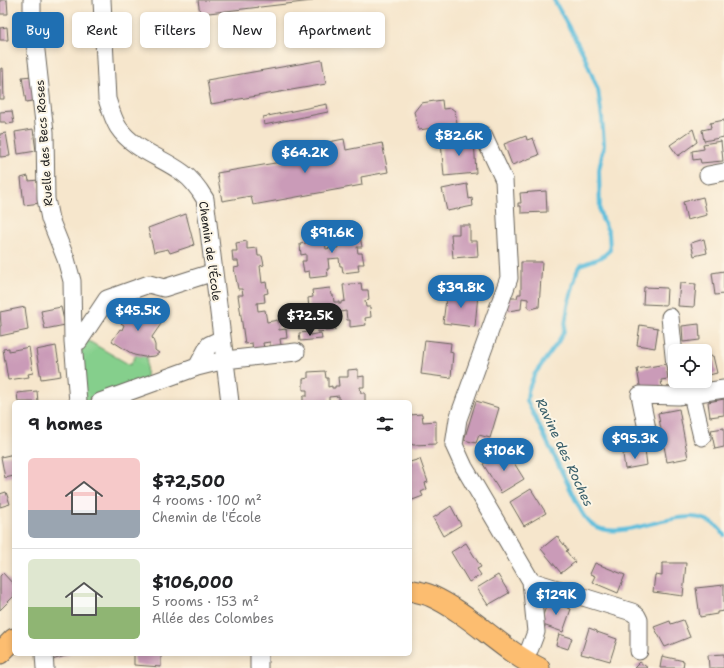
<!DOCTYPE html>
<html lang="en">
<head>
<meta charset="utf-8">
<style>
	body { margin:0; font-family:"Shantell Sans",sans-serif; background:#f2f2f2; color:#202124; height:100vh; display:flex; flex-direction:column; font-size:15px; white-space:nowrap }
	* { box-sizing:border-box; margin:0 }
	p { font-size:13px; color:#757577 }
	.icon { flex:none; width:22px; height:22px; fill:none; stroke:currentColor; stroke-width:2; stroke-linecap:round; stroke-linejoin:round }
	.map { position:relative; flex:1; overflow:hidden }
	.side { position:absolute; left:12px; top:400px; width:400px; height:256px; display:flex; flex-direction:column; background:#fff; border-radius:6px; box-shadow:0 2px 6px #0003 }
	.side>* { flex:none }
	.guide { position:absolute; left:12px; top:12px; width:400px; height:36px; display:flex; gap:8px }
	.fabs { position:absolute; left:668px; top:344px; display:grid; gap:8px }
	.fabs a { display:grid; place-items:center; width:44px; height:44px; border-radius:6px; background:#fff; box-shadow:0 2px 6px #0003; font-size:20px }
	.price { position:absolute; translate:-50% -34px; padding:0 9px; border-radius:14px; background:#1f6fb2; color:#fff; font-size:13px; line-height:26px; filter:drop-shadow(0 1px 2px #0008) }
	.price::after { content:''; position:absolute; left:50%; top:24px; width:12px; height:9px; margin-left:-6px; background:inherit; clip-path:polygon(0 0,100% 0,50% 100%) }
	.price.current { background:#222; color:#fff }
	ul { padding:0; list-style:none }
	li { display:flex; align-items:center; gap:12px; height:100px; padding:0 16px }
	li+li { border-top:1px solid #e0e0e0 }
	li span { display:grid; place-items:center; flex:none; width:112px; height:80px; border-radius:6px; color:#555 }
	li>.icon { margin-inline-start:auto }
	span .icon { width:48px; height:48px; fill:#fffc; stroke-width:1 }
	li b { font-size:17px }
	h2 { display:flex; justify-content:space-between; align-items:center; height:48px; padding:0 16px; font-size:17px }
	.pill { padding:0 14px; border-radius:6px; background:#fff; box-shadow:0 2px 6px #0003; font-size:14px; line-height:36px }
	.pill.current { background:#1f6fb2; color:#fff }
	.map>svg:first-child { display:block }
	.green { fill:#85cf8c; stroke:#507654 }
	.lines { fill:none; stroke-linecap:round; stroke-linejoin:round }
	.stream { stroke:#5ebedc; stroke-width:4 }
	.building { fill:#ca9bb8 }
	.minor-casing { stroke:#68635a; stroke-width:19 }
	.major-casing { stroke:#68635a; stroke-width:23 }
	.minor { stroke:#fff; stroke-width:17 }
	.major { stroke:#fcbd6f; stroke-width:21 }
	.labels { text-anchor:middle; stroke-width:4; stroke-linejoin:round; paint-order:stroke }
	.street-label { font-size:12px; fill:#1c1c1c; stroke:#fcf5e5 }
	.water-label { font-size:13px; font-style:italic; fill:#365d69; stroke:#fcf5e5 }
</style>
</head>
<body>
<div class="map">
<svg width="724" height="668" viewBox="0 0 724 668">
	<rect width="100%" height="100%" fill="#fcf5e5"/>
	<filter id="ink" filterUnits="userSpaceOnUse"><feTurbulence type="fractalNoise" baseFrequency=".025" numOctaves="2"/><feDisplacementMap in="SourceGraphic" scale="8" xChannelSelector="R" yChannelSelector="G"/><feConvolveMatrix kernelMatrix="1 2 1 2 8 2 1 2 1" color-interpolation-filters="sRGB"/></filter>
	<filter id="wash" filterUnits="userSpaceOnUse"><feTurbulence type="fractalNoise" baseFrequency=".012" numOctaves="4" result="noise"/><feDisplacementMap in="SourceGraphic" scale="16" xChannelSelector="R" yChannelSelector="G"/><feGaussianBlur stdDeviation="0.9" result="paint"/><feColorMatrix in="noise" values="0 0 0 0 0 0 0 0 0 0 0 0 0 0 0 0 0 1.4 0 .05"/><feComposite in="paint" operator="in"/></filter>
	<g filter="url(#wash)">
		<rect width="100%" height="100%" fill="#f6e6cc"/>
		<path class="green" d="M87,340L130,365L136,355L147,357L146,379L87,401L83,399L81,351Z"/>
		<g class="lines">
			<path class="stream" d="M554,0L583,53L598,90L602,118L604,145L599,170L600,211L602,219L609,233L610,250L602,257L581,265L577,271L568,306L564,331L558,342L534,375L528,391L527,401L581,511C584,516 587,522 593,525C627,548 695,489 724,535"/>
		</g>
		<g id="blocks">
			<path class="building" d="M0,0H7L8,14H0Z
				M198,0H312V1L200,14Z
				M7,27L8,40H0V28Z
				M322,60L326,84L211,104L207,80Z
				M3,68L4,99H0V69Z
				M32,76L38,100L26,102L22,77Z
				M442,100L443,109L451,108L455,111L457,123L445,124L446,126L419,130L414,112L421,103Z
				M327,104L328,112L264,125L263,117Z
				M12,111L14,123L7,124L6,122H0V112Z
				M724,120V137L704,141L702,130L711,128L710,123Z
				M33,129L36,151L18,154L15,132Z
				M693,129L697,142L678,156L670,145Z
				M6,133L10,156L0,157V134Z
				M526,136L527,140L533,138L539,155L512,165L504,144Z
				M344,139L346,150L382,143L388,172L361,177L362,185L253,205L251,196L222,201L217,173L310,157L308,146Z
				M474,139L476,173L444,176L441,142Z
				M721,141L723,161L701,163L700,159L693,160L692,151L704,149L703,144Z
				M28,176L29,181L38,180L41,203L24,205L21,178Z
				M467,184L469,199L472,198L473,206L447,211L442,189Z
				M546,191L547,212L521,213V206H518V203H521L520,193Z
				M703,197L707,215L687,220L683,202Z
				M186,214L194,245L170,253L168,249L154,252L148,228Z
				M459,225H470V241H477L478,256L453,258L451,234H459Z
				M354,230L355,237L360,236L362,247H357L358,253H362L364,264H358L359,271L343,273L342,266H340L339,258L328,259L329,269H327L328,276L310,278L309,271L304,272L302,261H306V254L301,255L300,244L306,243L305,237L322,234L323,241H325L326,249L331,248V250H334V248H338L336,232Z
				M704,239L707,253L694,256L691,243Z
				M247,241V249L257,248L258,256H262L264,265L260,266L262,283L266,282L268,293L264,294L265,302L257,303L258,311L265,310L267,322L278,320L279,330L286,329L287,338L280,339L281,345L270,346V342L263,343L264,348L253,350L252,343L245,344L238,295H243L242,289H238L234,268L239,267L238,261H233L232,251H237L236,243Z
				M521,262H542L539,307L531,309L528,307V299L522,298L521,309L508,311L505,298H517L518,294H521Z
				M724,271V294L715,295L712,273Z
				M361,283L362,290H368L369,300L365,301L366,307H370L371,317L365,318L366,325L350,327V320H347L346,311L335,313L336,323H334L335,330L318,332L317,325L311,326L310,315L314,314L313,308L309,309L308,298L313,297L312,290L330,288L331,295H333L334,302H339V304H341V302L345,301L343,285Z
				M680,283L696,284L694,307L678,306Z
				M644,287L667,288L666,305L643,304Z
				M447,291L478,294L475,327L443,323Z
				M25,307L28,330L0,336V326H1L0,312Z
				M61,307L65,325L45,329L41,311Z
				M138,307H142L163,321L152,337L155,345V350L159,353L155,356L144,357L134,355L112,341L120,329L122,330L124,325L114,319L118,312Z
				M699,324L700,340L683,342L682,326Z
				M640,325L658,328L655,348L637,345Z
				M310,332V335L321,333L322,339L300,341L299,333Z
				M425,340L451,343L450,352L453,353L451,378L421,374Z
				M56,346L61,376L41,379L36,350Z
				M29,347L33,373L28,374L29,377L8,380L3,349L9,348V351Z
				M713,356L717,373L705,376V357Z
				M666,364L668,379L661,380L662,387L641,391L637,369Z
				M358,369V377L364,376V387H360L361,393H365V402H339V396L329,397V402H303V396H307V390H303V379L308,378V372L325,371L326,378H328V387L332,386V388H335V386H339L338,377H348V370Z
				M37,391L38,402H18L17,393Z
				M724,399V415L710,417L708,402Z
				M476,401L499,408L490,438L479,435L476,443L464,440Z
				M679,409L688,458L667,462L658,413Z
				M422,414L423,422L436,421V444L413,445L410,443V415Z
				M724,428V447L715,449L711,430Z
				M506,450L524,479L501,493L483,464Z
				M645,450L647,465L625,469L623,454Z
				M14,454V476L5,478L1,457Z
				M420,459L428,482L425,483L427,489L421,492L423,496L410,501V462Z
				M531,489L546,513L524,526L510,502Z
				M6,492L10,504L0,507V494Z
				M451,506L461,525L443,536L433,518Z
				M557,536L568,550L566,551L575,562L561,573L541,549Z
				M466,543L481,567L477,569L481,575L469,582L451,552Z
				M595,563L625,575L618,593L592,582L595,576L590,574Z
				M662,563H686L683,596L653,592L655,575L662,576Z
				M3,573L14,585V596L0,610V576Z
				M498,575L509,593L488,605L477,588Z
				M724,585V611L717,612V614L700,617L696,588Z
				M548,601L571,609L563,632L540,624Z
				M683,620L690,637L665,647L654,627L670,621L671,624Z
				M589,628L597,631V632L617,639L610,661L589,655V656L581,654Z
				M559,634L572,638L568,649L556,645Z
				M51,654H72L52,660Z
				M134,654H161V667L134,665Z
				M724,654V668H709L708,655Z
				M662,656L684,661L683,668H660Z
				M640,662L648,668H634Z"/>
		</g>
	</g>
	<g filter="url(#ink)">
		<use href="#blocks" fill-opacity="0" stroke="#68635a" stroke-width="1"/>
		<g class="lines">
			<defs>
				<path id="minor" d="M32,0V15L45,132L46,199L50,219L66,259L72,281L73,341L78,402
					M102,0L107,99C110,108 113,119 118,127C133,150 162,157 183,173C193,180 199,189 205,199L230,402
					M483,135L504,180L509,278L458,419L454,445L464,467L531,581L536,632L530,648L523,660
					M708,175L724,172
					M670,317L675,365
					M73,341H79L107,299L149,284L164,288L214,272
					M197,367L209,345L222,339
					M692,395L702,437
					M100,402L197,367L225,360L296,352
					M648,434L640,395L678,396L724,389
					M531,581L632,612L637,616L639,620V651
					M44,654L45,668
					M259,668V654"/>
				<path id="major" d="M410,590C417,592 425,593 431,596C471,614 500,649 539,668
					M0,653L14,639"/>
			</defs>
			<use href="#minor" class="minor-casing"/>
			<use href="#major" class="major-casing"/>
			<use href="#minor" class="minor"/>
			<use href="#major" class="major"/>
		</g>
	</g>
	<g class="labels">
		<g class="street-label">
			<text transform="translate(44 143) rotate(-94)" y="4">Ruelle des Becs Roses</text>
			<text transform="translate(210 251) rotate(82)" y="4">Chemin de l'École</text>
		</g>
		<g class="water-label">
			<text transform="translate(565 452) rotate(65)" y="5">Ravine des Roches</text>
		</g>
	</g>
</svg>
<div class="fabs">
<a><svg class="icon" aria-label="locate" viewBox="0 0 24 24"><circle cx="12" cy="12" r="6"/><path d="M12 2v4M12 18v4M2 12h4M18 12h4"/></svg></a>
</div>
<b class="price" style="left:459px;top:157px">$82.6K</b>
<b class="price" style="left:305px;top:174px">$64.2K</b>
<b class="price" style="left:332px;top:254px">$91.6K</b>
<b class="price" style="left:461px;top:309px">$39.8K</b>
<b class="price" style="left:138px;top:332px">$45.5K</b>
<b class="price current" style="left:310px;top:337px">$72.5K</b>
<b class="price" style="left:635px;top:460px">$95.3K</b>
<b class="price" style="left:504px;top:472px">$106K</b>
<b class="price" style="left:556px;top:616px">$129K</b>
<div class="guide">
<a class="pill current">Buy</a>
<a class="pill">Rent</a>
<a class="pill">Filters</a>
<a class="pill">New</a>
<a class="pill">Apartment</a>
</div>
<section class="side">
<h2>9 homes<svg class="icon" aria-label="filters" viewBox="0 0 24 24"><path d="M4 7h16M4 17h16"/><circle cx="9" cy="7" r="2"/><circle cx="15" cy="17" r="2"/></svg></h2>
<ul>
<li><span style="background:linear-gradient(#f6c9c9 65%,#9aa5b1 0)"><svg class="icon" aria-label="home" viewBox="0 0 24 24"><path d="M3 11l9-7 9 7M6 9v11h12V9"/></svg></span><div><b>$72,500</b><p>4 rooms · 100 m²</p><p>Chemin de l'École</p></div></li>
<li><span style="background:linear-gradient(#dfe7d0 60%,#8fb573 0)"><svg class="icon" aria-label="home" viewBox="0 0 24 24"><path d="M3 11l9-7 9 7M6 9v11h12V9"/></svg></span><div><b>$106,000</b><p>5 rooms · 153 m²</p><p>Allée des Colombes</p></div></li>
</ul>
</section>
</div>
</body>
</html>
